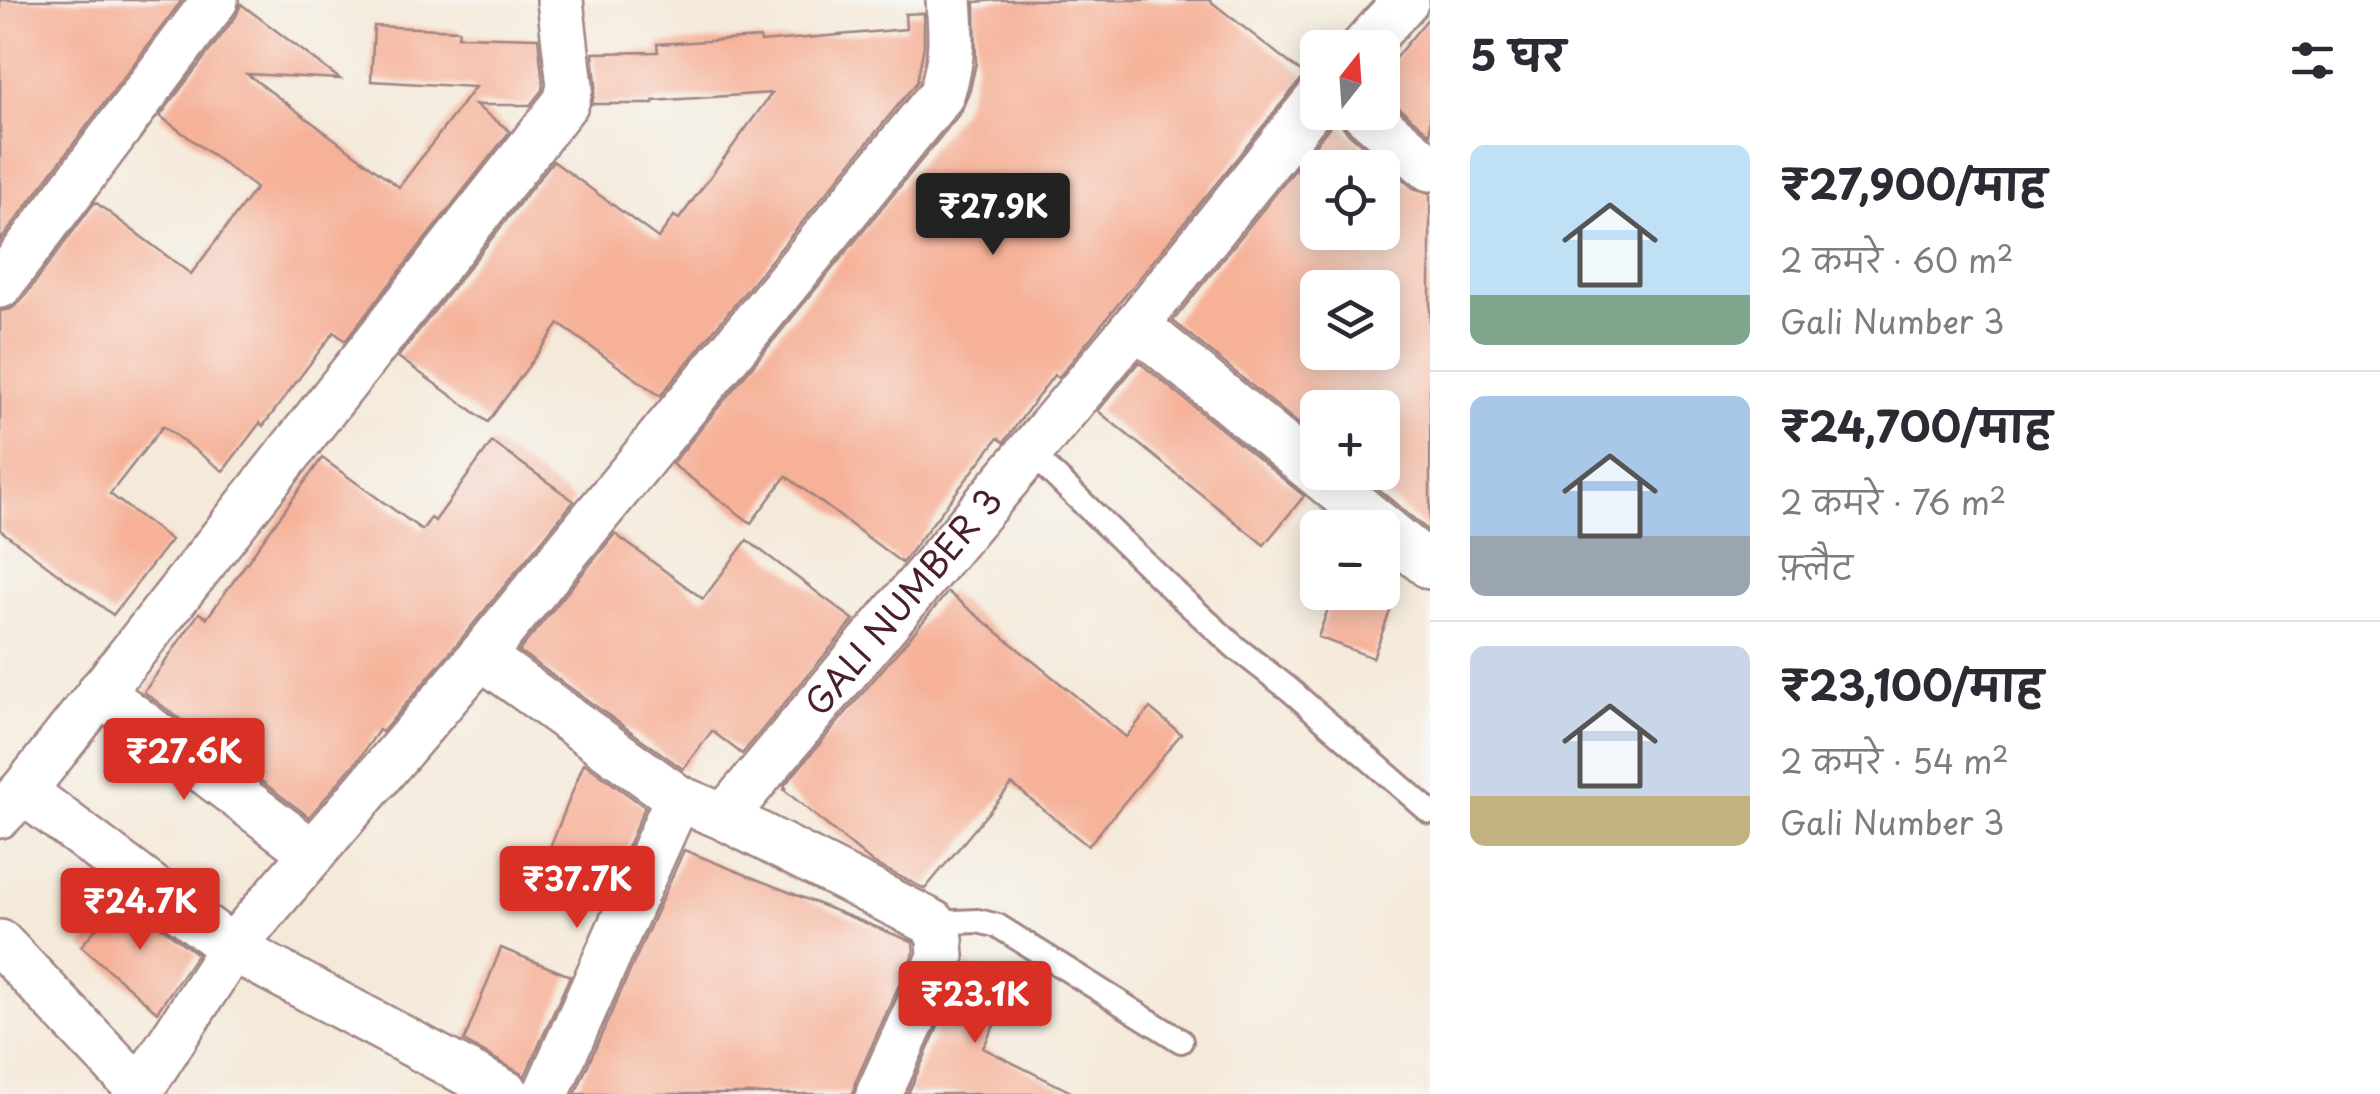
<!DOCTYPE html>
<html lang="hi">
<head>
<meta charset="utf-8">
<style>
	body { margin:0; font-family:"Playpen Sans","Playpen Sans Deva",sans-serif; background:#f2f2f3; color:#2b2b33; height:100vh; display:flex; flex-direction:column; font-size:38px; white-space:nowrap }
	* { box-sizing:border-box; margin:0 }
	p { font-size:32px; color:#7c7c81 }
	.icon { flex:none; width:55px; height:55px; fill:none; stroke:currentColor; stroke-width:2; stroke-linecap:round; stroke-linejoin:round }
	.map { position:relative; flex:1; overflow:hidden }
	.drawer { display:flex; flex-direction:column; background:#fff; width:950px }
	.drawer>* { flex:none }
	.needle { width:65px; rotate:17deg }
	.controls { position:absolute; left:1300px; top:30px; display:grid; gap:20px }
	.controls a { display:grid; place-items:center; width:100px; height:100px; border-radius:15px; background:#fff; box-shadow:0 5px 25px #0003; font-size:50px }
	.price { position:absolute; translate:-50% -85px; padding:0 22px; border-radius:10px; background:#d93025; color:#fff; font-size:32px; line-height:65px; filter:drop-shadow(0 2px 5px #0008) }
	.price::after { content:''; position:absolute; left:50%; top:60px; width:30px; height:22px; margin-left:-15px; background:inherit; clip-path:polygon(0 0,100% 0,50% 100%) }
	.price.on { background:#222; color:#fff }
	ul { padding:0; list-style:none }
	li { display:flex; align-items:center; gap:30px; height:250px; padding:0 40px }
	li+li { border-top:2px solid #e1e1e2 }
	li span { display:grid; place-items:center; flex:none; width:280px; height:200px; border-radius:15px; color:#555 }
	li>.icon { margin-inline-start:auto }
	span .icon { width:120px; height:120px; fill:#fffc; stroke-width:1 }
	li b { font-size:42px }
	h2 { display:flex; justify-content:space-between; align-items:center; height:120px; padding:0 40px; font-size:42px }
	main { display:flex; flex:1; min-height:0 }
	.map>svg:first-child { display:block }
	.building { fill:#f6b198; fill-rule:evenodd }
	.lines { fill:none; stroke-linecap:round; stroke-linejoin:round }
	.service-casing { stroke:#a08482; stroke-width:28 }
	.minor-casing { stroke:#a08482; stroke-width:50 }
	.service { stroke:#fff; stroke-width:22 }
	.minor { stroke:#fff; stroke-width:45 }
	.labels { text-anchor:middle; stroke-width:10; stroke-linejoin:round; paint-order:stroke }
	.street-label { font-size:35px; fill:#4a1f2b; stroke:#f6f6f2 }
</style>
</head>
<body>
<main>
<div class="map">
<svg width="1430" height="1094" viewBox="0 0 1430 1094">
	<rect width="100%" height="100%" fill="#f6f6f2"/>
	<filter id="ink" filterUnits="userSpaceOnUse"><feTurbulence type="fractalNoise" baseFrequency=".01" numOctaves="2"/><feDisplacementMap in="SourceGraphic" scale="20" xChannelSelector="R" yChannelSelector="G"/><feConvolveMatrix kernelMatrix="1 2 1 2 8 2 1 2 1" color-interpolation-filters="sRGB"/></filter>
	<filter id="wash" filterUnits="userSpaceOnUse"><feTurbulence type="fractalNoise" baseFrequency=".0048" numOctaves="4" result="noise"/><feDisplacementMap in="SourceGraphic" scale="40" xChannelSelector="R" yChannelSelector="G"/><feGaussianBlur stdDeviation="2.25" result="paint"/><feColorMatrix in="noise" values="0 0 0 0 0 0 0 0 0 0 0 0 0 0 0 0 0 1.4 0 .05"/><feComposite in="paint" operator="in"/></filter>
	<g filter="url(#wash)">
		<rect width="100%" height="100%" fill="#f5eada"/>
		<g id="blocks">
			<path class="building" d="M0,0H182L0,241Z
				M998,0H1209L1306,76L1298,83L1058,378L1054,375L1004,442L998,438L902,563L786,476L751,523L672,464L961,112L970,90L976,63L975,2Z
				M241,4L340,79L247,74L399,187L475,87L371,81L374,26L459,30L458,36L538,38L543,84L542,90L530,105H475L510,131L345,341L334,332L263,426L260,423L223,471L163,426L110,494L171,540L113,615L0,530V311L11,309L21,301L95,202L191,274L256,188L160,116L236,16Z
				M924,13V46L917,82L660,396L559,324L488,422L398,357L553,161L658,238L674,216L679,219L772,93L653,101V104H592L596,84L593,53L658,52L657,44L760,38L761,42L906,29L905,14Z
				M1430,16V134L1382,93V74Z
				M1339,115L1340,122L1347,132L1413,188L1430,194V532L1357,472H1382V408H1318V440L1173,321ZM1318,168H1382V232H1318ZM1318,288H1382V352H1318Z
				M1139,362L1304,496L1264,545L1098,411Z
				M492,442L574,501L461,639L382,732L379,730L361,756L309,817L144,692L199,613L207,618L322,458L422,530L431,518L435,521Z
				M615,534L703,599L747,540L854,620L742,754L712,731L683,769L519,651Z
				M948,592L1126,737L1150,708L1181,734L1088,846L1012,784L925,889L873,863L784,790L786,788L784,786Z
				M1334,592H1397L1373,658L1318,637Z
				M584,763L645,807L610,886L545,860Z
				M684,850L913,942L914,952L855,1083L853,1094H575Z
				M122,898L197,954L157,1012L81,946Z
				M501,948L570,976L525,1076L464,1041Z
				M966,964L1015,983L983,1048L1075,1094H908Z"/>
		</g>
	</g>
	<g filter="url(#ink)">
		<use href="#blocks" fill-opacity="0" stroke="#a08482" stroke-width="2.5"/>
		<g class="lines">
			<defs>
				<path id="service" d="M1030,452L1176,593L1235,647L1289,689L1430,812
					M933,923L978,921L998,926L1181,1041"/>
				<g id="minor">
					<path d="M1363,48L1406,0"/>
					<path d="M1364,112L1430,168"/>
					<path d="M0,285L215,0"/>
					<path d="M1136,325L1430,566"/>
					<path d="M481,656L678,798L724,817L933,923L940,939L941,957L879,1094"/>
					<path d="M100,692L313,853"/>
					<path d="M23,791L232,948L507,1094"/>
					<path d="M0,815L23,791L566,102L570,86L560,0"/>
					<path id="s1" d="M724,817L1136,325L1318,99"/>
					<path d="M0,943L140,1090L232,948L481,656L941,95C953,59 952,37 949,0"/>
					<path d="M546,1094L678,798"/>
				</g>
			</defs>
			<use href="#service" class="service-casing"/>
			<use href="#minor" class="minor-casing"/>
			<use href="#service" class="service"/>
			<use href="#minor" class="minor"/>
		</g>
	</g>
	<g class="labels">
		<g class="street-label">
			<text dy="12" stroke="none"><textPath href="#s1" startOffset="280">GALI NUMBER 3</textPath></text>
		</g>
	</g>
</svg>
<div class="controls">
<a><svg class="needle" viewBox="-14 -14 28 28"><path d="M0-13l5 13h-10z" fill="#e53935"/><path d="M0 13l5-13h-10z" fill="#7c7c81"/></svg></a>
<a><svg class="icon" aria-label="locate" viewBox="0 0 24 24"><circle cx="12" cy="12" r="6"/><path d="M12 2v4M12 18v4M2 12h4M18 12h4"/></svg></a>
<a><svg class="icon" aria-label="layers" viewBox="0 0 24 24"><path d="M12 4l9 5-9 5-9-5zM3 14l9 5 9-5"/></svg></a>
<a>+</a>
<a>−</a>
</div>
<b class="price on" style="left:993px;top:258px">₹27.9K</b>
<b class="price" style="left:184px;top:803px">₹27.6K</b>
<b class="price" style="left:577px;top:931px">₹37.7K</b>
<b class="price" style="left:140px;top:953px">₹24.7K</b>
<b class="price" style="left:975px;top:1046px">₹23.1K</b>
</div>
<section class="drawer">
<h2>5 घर<svg class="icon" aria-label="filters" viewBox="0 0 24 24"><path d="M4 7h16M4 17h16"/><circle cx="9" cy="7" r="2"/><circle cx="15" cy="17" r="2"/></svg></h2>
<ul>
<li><span style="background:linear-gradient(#bfe0f5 75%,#7fa58c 0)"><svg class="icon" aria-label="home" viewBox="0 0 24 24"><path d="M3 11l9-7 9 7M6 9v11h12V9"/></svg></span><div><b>₹27,900/माह</b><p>2 कमरे · 60 m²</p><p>Gali Number 3</p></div></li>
<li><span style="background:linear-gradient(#a9c7e8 70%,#9aa5b1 0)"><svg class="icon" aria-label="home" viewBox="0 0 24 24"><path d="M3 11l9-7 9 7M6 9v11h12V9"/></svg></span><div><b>₹24,700/माह</b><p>2 कमरे · 76 m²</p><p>फ़्लैट</p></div></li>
<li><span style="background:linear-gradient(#c9d6e8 75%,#c2b280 0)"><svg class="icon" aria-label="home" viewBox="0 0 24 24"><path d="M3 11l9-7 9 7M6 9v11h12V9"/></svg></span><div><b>₹23,100/माह</b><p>2 कमरे · 54 m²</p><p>Gali Number 3</p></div></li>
</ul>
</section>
</main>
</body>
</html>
